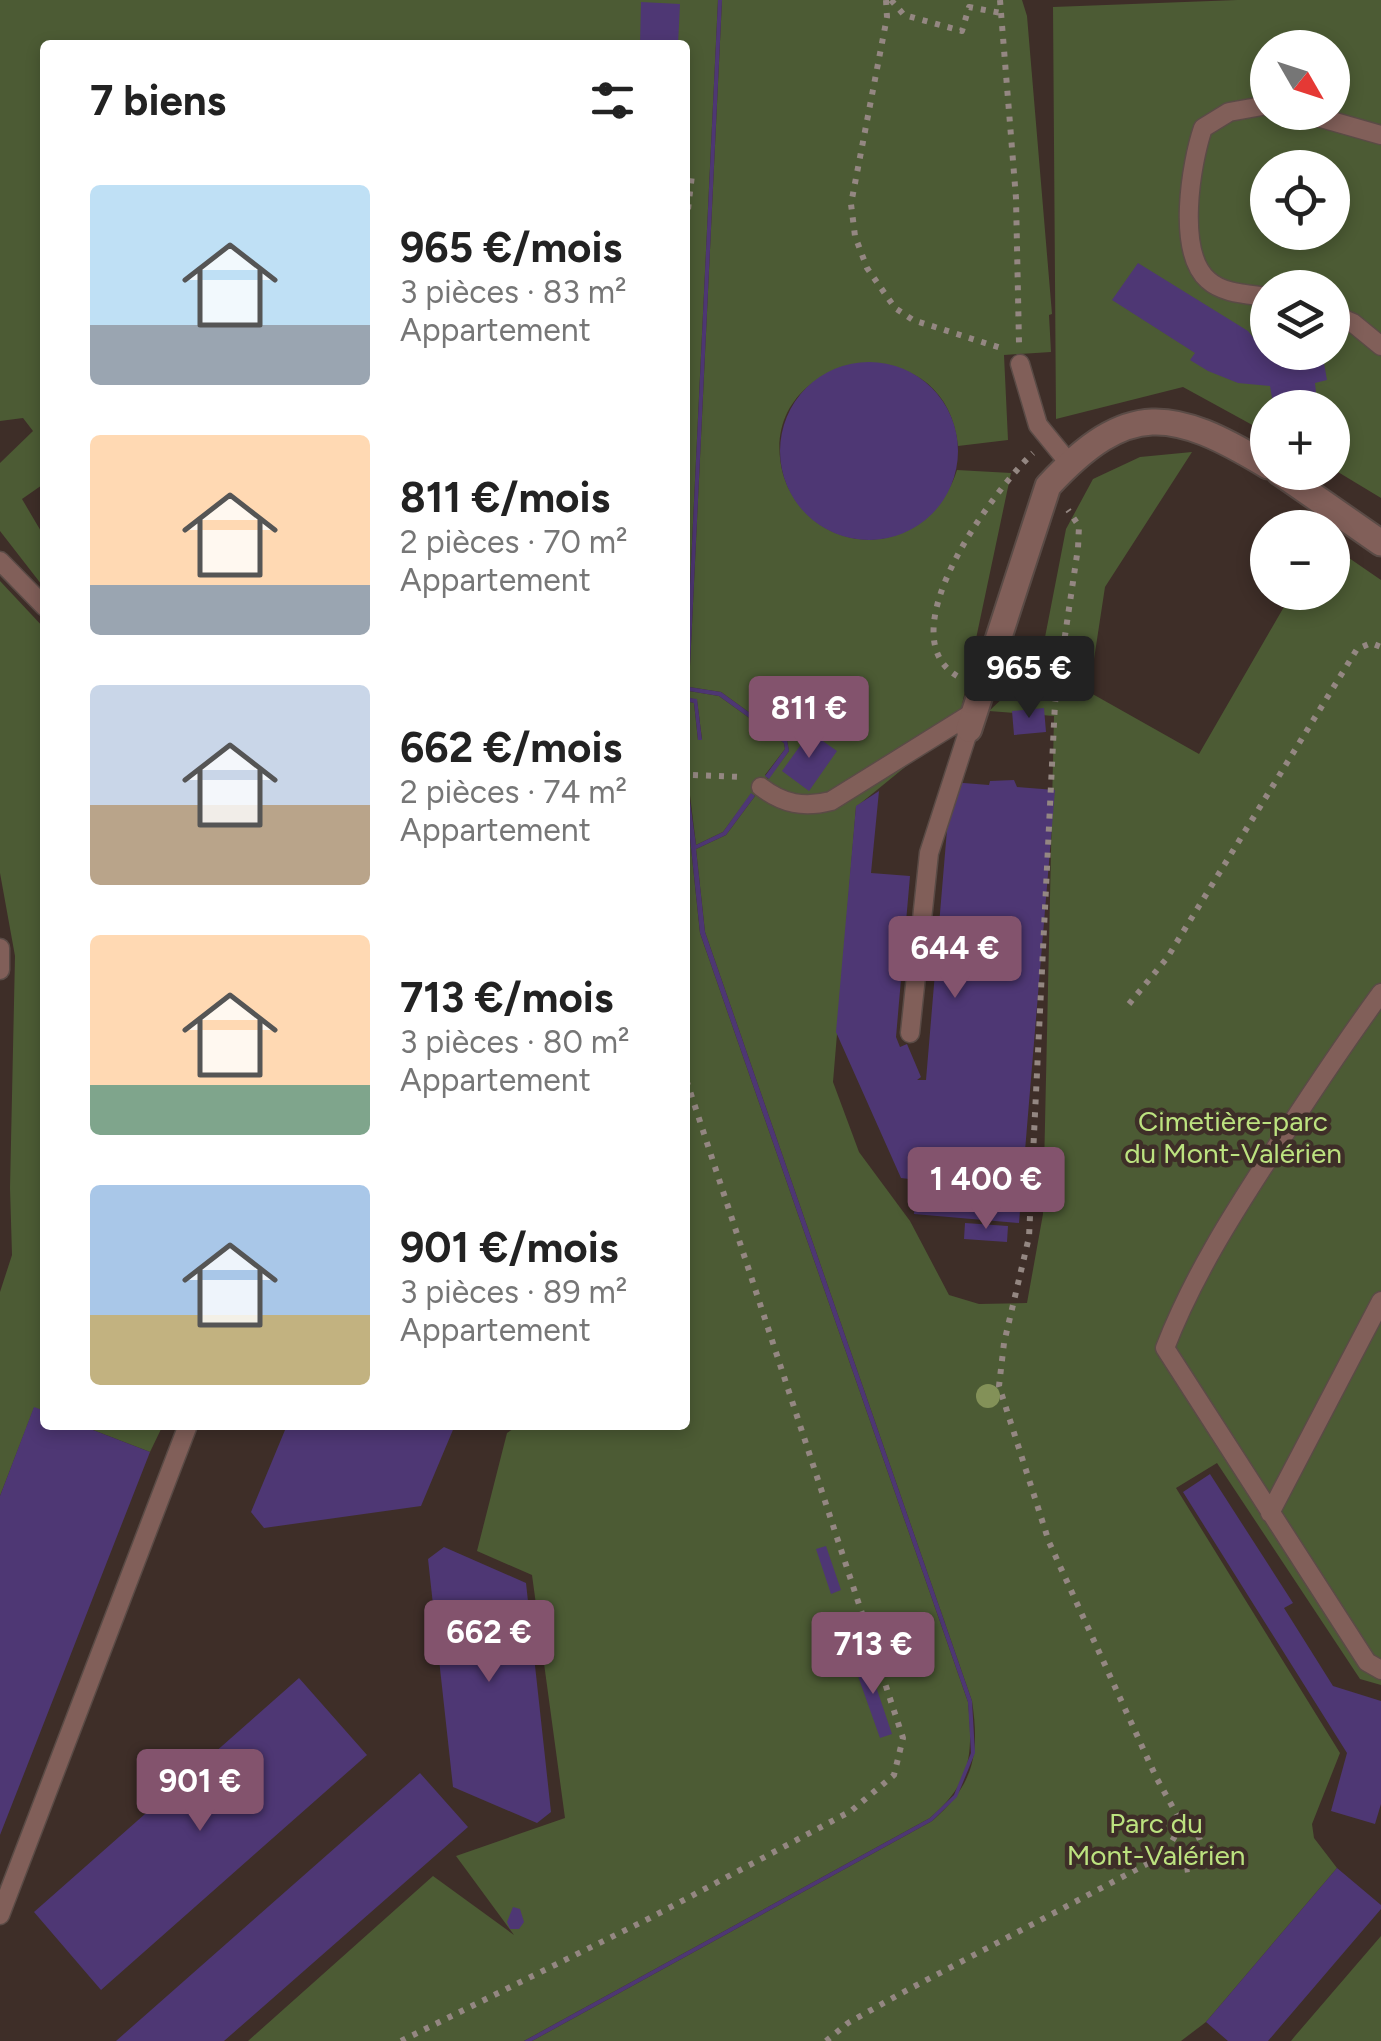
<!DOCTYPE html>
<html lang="fr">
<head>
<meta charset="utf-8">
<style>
	body { margin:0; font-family:Figtree,sans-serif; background:#f6f6f6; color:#222; height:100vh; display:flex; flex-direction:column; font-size:38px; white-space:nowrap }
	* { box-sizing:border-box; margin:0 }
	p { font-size:32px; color:#767676 }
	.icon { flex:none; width:55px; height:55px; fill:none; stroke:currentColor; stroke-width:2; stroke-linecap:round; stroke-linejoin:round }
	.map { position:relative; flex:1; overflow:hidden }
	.drawer { position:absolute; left:40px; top:40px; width:650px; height:1390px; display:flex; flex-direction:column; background:#fff; border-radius:10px; box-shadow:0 5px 15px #0003 }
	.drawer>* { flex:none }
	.needle { width:65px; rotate:129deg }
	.controls { position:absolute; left:1250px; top:30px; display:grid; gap:20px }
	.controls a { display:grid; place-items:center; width:100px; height:100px; border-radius:50%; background:#fff; box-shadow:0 5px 15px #0003; font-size:50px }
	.price { position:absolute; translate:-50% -85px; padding:0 22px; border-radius:10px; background:#83536d; color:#fff; font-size:32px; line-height:65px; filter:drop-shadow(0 2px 5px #0008) }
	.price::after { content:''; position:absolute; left:50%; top:60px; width:30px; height:22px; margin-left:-15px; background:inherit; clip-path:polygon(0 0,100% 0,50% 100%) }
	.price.current { background:#222; color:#fff }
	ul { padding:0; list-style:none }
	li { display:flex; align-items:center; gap:30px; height:250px; padding:0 50px }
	li span { display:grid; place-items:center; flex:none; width:280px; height:200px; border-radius:10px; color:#555 }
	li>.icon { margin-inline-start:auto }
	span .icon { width:120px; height:120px; fill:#fffc; stroke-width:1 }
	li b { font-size:42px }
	h2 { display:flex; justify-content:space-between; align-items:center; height:120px; padding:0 50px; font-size:42px }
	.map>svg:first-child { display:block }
	.green { fill:#4c5b34; fill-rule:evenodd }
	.building { fill:#4e3774 }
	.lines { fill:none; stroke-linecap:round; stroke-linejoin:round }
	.lane-casing { stroke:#5a4b46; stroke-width:21 }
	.street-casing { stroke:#5a4b46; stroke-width:29 }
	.path { stroke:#948782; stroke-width:6; stroke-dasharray:5 8; stroke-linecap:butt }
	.lane { stroke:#815f59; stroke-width:18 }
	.street { stroke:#815f59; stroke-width:25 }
	.tree { fill:#839158 }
	.labels { text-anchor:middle; stroke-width:9; stroke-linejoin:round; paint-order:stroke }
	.park-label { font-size:28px; fill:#bce27f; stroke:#3e2e28 }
</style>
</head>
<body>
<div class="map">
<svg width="1381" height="2041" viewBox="0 0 1381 2041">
	<rect width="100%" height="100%" fill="#3e2e28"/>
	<path class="green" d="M0,0H718L685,690L686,701L694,703L698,740L702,739L697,700L690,698L689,691L719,696L784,743L785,749L765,775L768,779L789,751L787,740L721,692L689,687L722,0H1022L1027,16L1052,314L1049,315L1051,352L1004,355L1008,440L958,446C945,316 751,353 783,474C790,498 808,520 831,531C884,556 940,524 957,470L1011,473L958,724L856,807L833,1082L859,1152L910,1221L949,1295L979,1304L1027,1303L1043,1214L1054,716L989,711L1040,663L1066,529L1093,479L1140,457L1192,452L1105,587L1089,692L1199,754L1292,593L1332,592L1333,547L1381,580V1685L1360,1679L1217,1463L1176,1488L1340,1753L1312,1824L1314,1838L1337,1868L1206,2022L1181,2041H532L932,1821C974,1785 980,1754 972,1701L705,932L696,849L726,835L755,796L751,794L723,832L696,845L689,787H685V45H45V483L22,499L45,538V589L0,531V463L33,431L23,418L0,421Z
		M1237,0H1381V498L1333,469L1332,408H1268L1267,433L1183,387L1056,419L1053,7ZM1268,48H1332V112H1268ZM1268,168H1332V232H1268ZM1268,288H1332V352H1268Z
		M0,581L45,629V1411L34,1408L0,1496V1292L12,1255L10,1188L15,956L0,873Z
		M685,791L700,933L968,1702C973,1754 972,1782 930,1818L524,2041H248L433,1876L514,1935L456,1856L565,1818L532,1575L477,1551L507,1433L519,1425H685Z
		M80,1425H163L150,1452Z
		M1381,1936V2041H1291L1295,2036Z"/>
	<path class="building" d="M718,0H722L689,687L721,692L787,740L789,751L769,779L765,776L785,749L784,743L719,696L689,691L690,698L697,699L702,740H698L694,703L686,701L685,690Z
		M641,2L680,4L678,45H640Z
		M1138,263L1248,331L1257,342L1268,341V352H1322L1327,380L1315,383L1316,392L1312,395L1278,398H1272L1270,386L1238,383L1208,371L1190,360L1195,353L1112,300Z
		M780 451a89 89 0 1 1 178 0a89 89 0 1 1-178 0Z
		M1044,708L1046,732L1014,735L1012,711Z
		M810,732L837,751L809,791L782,771Z
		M1014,780L1017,787L1055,790L1019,1223L914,1214L917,1180L901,1178L836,1032L856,806L879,791L871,873L910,876L896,1037L900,1047L907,1044L921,1077L917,1080H926L951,782L989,785L990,781Z
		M688,786L696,845L723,832L751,793L755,796L726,835L696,849L705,932L972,1701L975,1753L957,1797L932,1821L532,2041H524L930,1818L954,1795L971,1753L968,1702L700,933L685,791V787Z
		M965,1223L1008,1226L1007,1242L964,1239Z
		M34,1407L45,1411V1425H80L150,1452L0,1835V1496Z
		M323,1425H455L421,1506L264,1528L251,1512L285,1430Z
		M1210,1474L1293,1603L1284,1608L1333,1686L1381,1701V1804L1375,1824L1331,1811L1347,1753L1183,1492Z
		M826,1546L841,1590L831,1594L816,1549Z
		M444,1547L526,1583L551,1812L537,1823L453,1787L428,1559Z
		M866,1657L892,1734L880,1738L853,1662Z
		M299,1678L367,1755L101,1990L34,1912Z
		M420,1773L468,1827L224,2041H116Z
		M1337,1868L1381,1905V1909L1268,2041H1228L1206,2022Z
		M513,1907L520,1909L524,1922L519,1929H510L507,1922Z"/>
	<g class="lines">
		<defs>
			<path id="lane" d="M1268,105L1229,112L1203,128C1191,163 1176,252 1208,280C1223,294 1248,294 1268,297
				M1300,112L1381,135
				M1332,314L1353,323L1381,346
				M1020,364L1038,425L1069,463
				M0,561L45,607
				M761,787C783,804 804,808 831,801L974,712
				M0,948V970
				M1381,993C1343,1045 1308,1098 1273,1152C1232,1215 1192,1278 1165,1348L1367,1662L1381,1670
				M910,1033L929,853L969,729
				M1270,1513L1381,1301
				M0,1915L188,1425"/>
			<path id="street" d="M1279,472L1381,543
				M969,729L1048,486C1128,400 1172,408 1268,466"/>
		</defs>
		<use href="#lane" class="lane-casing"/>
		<use href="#street" class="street-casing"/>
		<path class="path" d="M886,0L887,17L851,204L855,236L867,268L895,308L913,320L1004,349
			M891,0L904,15L962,31L969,7L1001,13
			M1000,0L1016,198L1019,343
			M685,235L692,175
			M957,676C886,633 995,489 1033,453
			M1012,689L1056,694
			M693,775L741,777
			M1129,1004L1167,958L1357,649L1371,643L1381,647
			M1164,1855L1182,1870L1190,1869L1200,1859C1204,1843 1199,1829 1182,1824
			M401,2041L650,1918L851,1811L894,1775L903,1738L685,1076
			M826,2041L848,2023L898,1995L1164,1855L1182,1824L1156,1777L1049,1542L999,1386L1004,1343L1029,1237L1055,703L1078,548L1079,526L1068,510"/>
		<use href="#lane" class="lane"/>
		<use href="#street" class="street"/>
	</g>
	<circle class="tree" cx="988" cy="1396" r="12"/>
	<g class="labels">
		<g class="park-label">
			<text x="1233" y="1131">Cimetière-parc<tspan x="1233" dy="32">du Mont-Valérien</tspan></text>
			<text x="1156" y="1833">Parc du<tspan x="1156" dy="32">Mont-Valérien</tspan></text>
		</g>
	</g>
</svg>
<div class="controls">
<a><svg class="needle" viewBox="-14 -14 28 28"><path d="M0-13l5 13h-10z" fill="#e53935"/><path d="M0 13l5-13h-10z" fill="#767676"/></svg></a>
<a><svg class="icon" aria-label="locate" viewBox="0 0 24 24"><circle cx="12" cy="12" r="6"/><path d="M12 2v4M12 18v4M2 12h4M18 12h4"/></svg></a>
<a><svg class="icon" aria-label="layers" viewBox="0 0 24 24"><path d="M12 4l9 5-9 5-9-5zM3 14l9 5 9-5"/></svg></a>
<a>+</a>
<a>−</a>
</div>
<b class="price current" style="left:1029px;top:721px">965 €</b>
<b class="price" style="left:809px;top:761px">811 €</b>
<b class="price" style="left:955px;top:1001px">644 €</b>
<b class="price" style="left:986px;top:1232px">1 400 €</b>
<b class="price" style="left:489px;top:1685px">662 €</b>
<b class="price" style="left:873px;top:1697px">713 €</b>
<b class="price" style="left:200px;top:1834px">901 €</b>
<section class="drawer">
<h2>7 biens<svg class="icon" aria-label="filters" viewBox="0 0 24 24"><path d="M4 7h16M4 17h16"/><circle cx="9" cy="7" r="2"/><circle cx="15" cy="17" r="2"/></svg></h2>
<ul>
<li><span style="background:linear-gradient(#bfe0f5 70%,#9aa5b1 0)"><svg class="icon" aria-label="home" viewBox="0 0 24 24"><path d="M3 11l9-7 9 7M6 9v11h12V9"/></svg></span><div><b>965 €/mois</b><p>3 pièces · 83 m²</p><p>Appartement</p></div></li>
<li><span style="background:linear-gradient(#ffd9b3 75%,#9aa5b1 0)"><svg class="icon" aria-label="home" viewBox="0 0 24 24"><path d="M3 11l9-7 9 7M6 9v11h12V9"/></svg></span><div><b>811 €/mois</b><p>2 pièces · 70 m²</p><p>Appartement</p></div></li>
<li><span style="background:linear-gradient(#c9d6e8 60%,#b9a48a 0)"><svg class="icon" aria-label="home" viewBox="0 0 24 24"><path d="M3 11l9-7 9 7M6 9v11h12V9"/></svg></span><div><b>662 €/mois</b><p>2 pièces · 74 m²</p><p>Appartement</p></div></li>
<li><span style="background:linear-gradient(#ffd9b3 75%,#7fa58c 0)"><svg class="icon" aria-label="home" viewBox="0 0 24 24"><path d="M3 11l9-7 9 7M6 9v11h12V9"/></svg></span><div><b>713 €/mois</b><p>3 pièces · 80 m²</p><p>Appartement</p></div></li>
<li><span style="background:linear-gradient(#a9c7e8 65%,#c2b280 0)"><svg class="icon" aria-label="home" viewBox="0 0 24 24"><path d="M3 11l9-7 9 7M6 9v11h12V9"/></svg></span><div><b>901 €/mois</b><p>3 pièces · 89 m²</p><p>Appartement</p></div></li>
</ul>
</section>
</div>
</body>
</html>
